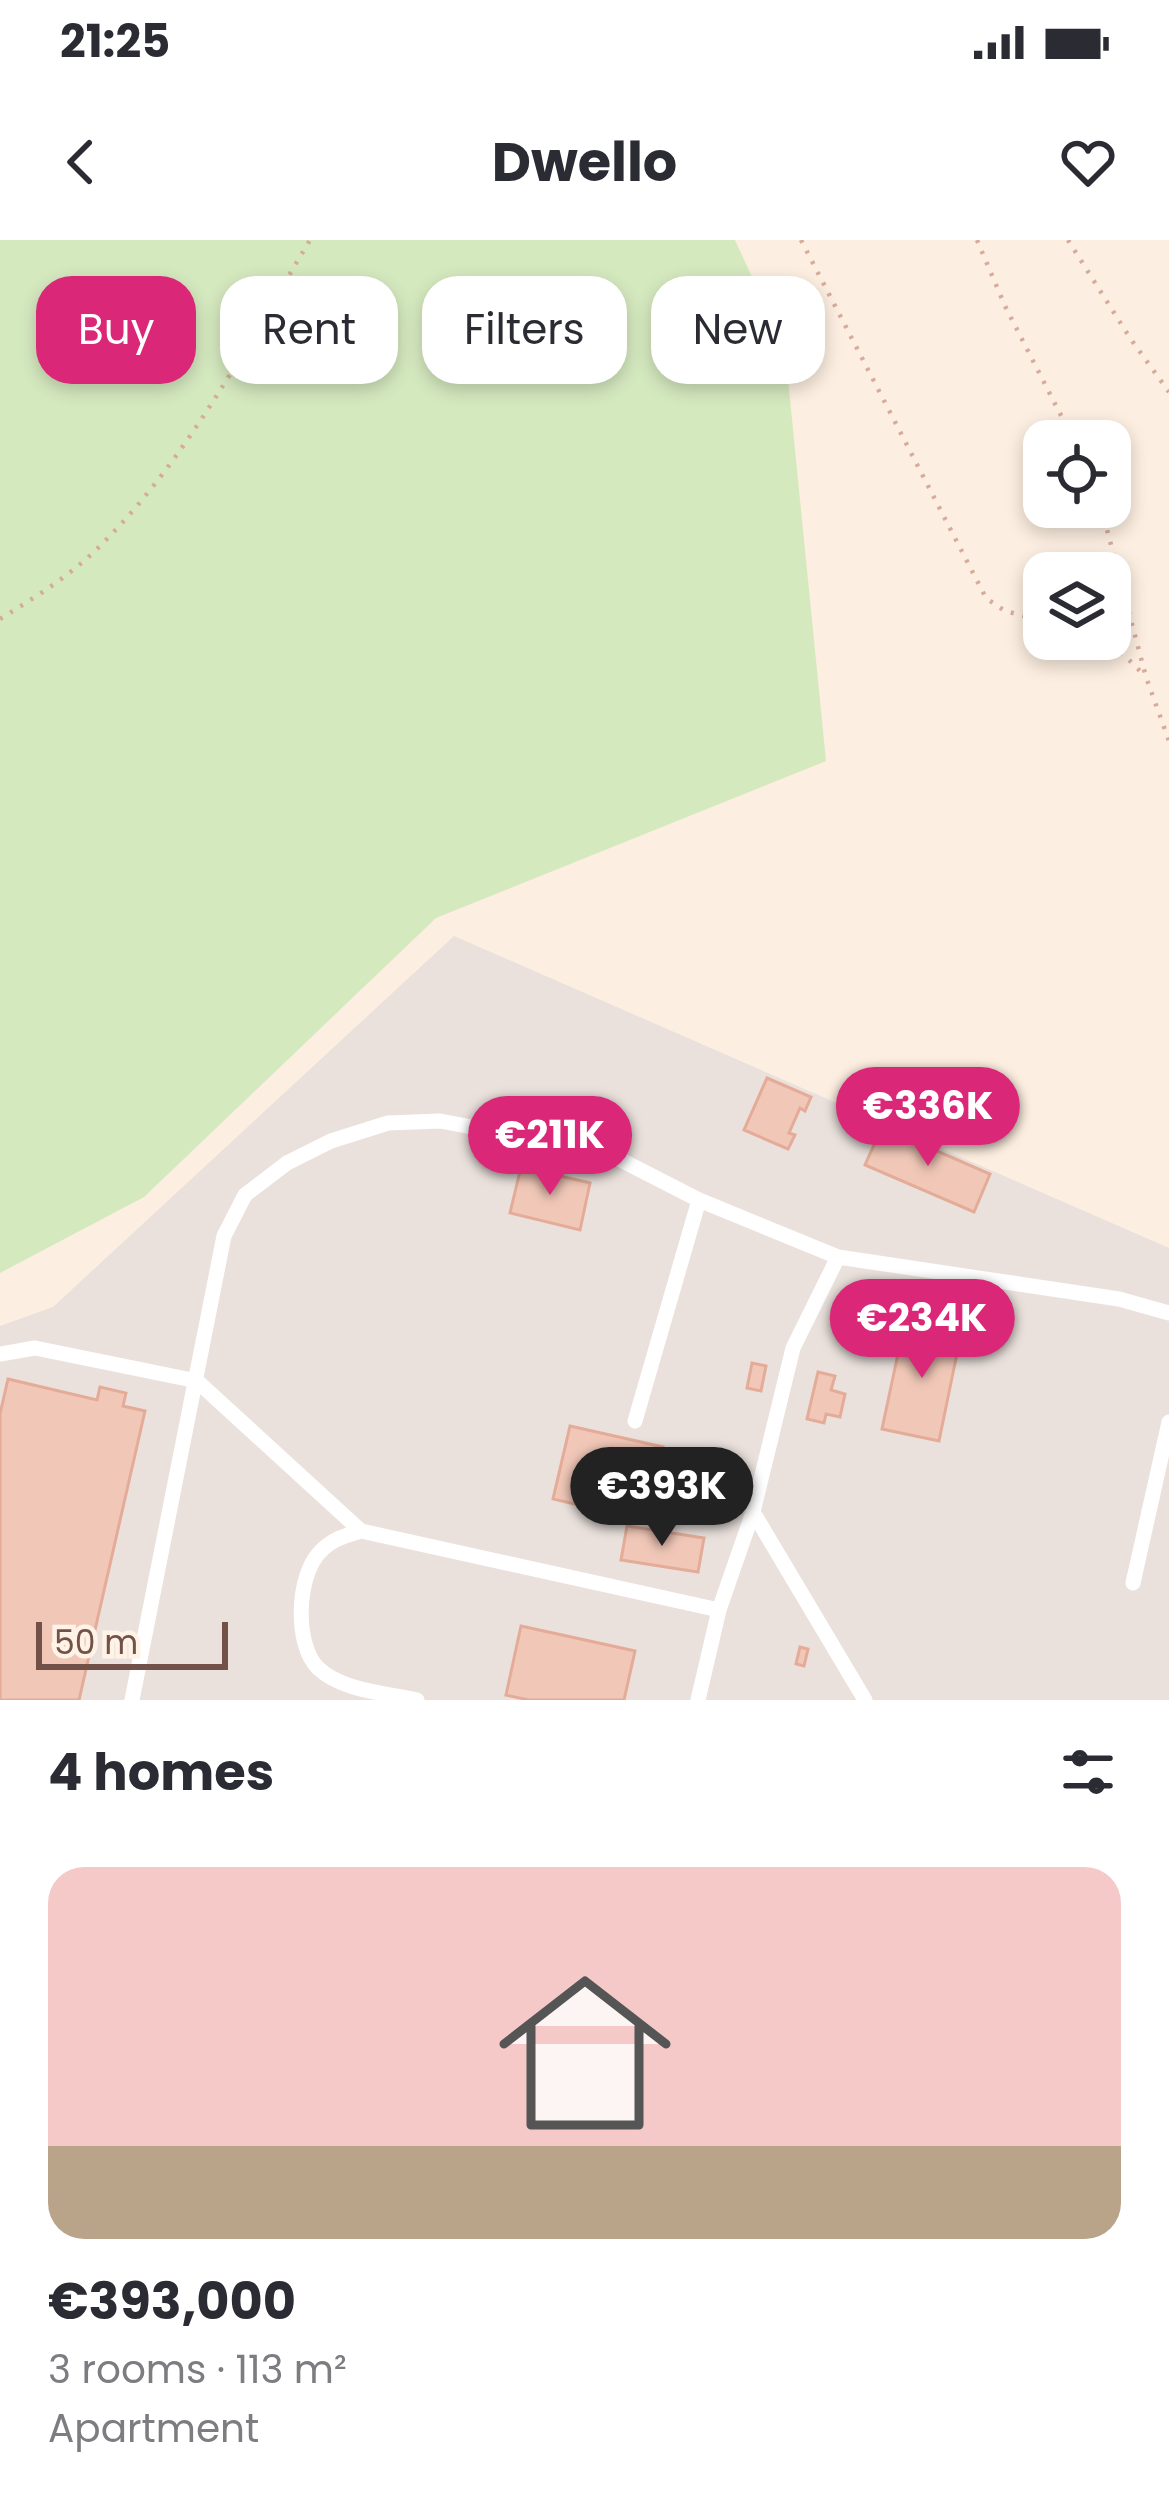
<!DOCTYPE html>
<html lang="en">
<head>
<meta charset="utf-8">
<style>
	body { margin:0; font-family:Poppins,sans-serif; background:#f7f7f7; color:#2b2b33; height:100vh; display:flex; flex-direction:column; font-size:45px; white-space:nowrap }
	* { box-sizing:border-box; margin:0 }
	p { font-size:39px; color:#7c7c81 }
	.icon { flex:none; width:66px; height:66px; fill:none; stroke:currentColor; stroke-width:2; stroke-linecap:round; stroke-linejoin:round }
	.map { position:relative; height:1460px; overflow:hidden }
	.side { display:flex; flex-direction:column; background:#fff; flex:1 }
	.side>* { flex:none }
	.hud { position:absolute; left:36px; top:36px; width:1098px; height:108px; display:flex; gap:24px }
	.buttons { position:absolute; left:1023px; top:180px; display:grid; gap:24px }
	.buttons a { display:grid; place-items:center; width:108px; height:108px; border-radius:24px; background:#fff; box-shadow:0 6px 18px #0003; font-size:60px }
	.scale { position:absolute; left:36px; bottom:30px; width:192px; box-sizing:border-box; padding-left:12px; border:6px solid #725248; border-top:0; font-size:33px; line-height:42px; white-space:nowrap; color:#725248; -webkit-text-stroke:9px #fff2e6; paint-order:stroke }
	.price { position:absolute; translate:-50% -102px; padding:0 27px; border-radius:42px; background:#db2777; color:#fff; font-size:39px; line-height:78px; filter:drop-shadow(0 3px 6px #0008) }
	.price::after { content:''; position:absolute; left:50%; top:72px; width:36px; height:27px; margin-left:-18px; background:inherit; clip-path:polygon(0 0,100% 0,50% 100%) }
	.price.selected { background:#222; color:#fff }
	ul { padding:0; list-style:none }
	li { display:grid; align-content:center; gap:24px; height:636px; padding:0 48px }
	li+li { border-top:3px solid #e1e1e2 }
	li span { display:grid; place-items:center; height:372px; border-radius:36px; color:#555 }
	li>.icon { margin-inline-start:auto }
	span .icon { width:216px; height:216px; fill:#fffc; stroke-width:1 }
	li b { font-size:51px }
	h2 { display:flex; justify-content:space-between; align-items:center; height:144px; padding:0 48px; font-size:51px }
	.tag { padding:0 42px; border-radius:36px; background:#fff; box-shadow:0 6px 18px #0003; font-size:42px; line-height:108px }
	.tag.selected { background:#db2777; color:#fff }
	.status { display:flex; justify-content:space-between; align-items:center; height:84px; padding:0 60px; background:#fff; direction:ltr }
	.status svg { height:33px; fill:currentColor }
	header { display:flex; justify-content:space-between; align-items:center; height:156px; padding:0 48px; background:#fff; font-size:54px; font-weight:700 }
	.map>svg:first-child { display:block }
	.industrial { fill:#eae1dc }
	.green { fill:#d5e9bf }
	.building { fill:#f1c8b8; stroke:#e4ac98; stroke-width:3 }
	.lines { fill:none; stroke-linecap:round; stroke-linejoin:round }
	.path { stroke:#d6ab9b; stroke-width:4.5; stroke-dasharray:3 9; stroke-linecap:butt }
	.lane { stroke:#fff; stroke-width:15 }
</style>
</head>
<body>
<div class="status"><b>21:25</b><svg viewBox="0 0 49 12"><path d="M0 12V9h3v3zM5 12V6h3v6zM10 12V3h3v9zM15 12V0h3v12zM26 1h20v11H26zM47 4h2v5h-2z"/></svg></div>
<header><svg class="icon" aria-label="back" viewBox="0 0 24 24"><path d="M15 5l-7 7 7 7"/></svg>Dwello<svg class="icon" aria-label="heart" viewBox="0 0 24 24"><path d="M12 20l-8-8c-3-5 5-10 8-4 3-6 11-1 8 4z"/></svg></header>
<div class="map">
<svg width="1169" height="1460" viewBox="0 0 1169 1460">
	<rect width="100%" height="100%" fill="#fceee0"/>
	<path class="industrial" d="M454,696L1169,1008V1460H0V1086L53,1067Z"/>
	<path class="green" d="M0,0H735L785,109L826,521L436,678L144,957L0,1033Z"/>
	<path class="building" d="M767,838L811,857L805,871L800,868L789,893L795,895L788,909L744,890Z
		M882,887L990,934L974,972L865,925Z
		M521,927L590,943L580,990L510,973Z
		M905,1081L961,1094L939,1201L882,1189Z
		M752,1123L766,1126L761,1151L747,1148Z
		M818,1132L835,1136L831,1150L845,1154L840,1177L826,1174L824,1183L807,1179Z
		M8,1139L97,1160L100,1147L126,1153L123,1166L145,1171L79,1460H0V1174Z
		M570,1186L663,1207L646,1281L553,1259Z
		M627,1286L704,1298L698,1332L621,1320Z
		M521,1386L635,1411L624,1460H529L506,1455Z
		M800,1407L808,1409L804,1426L796,1424Z"/>
	<g class="lines">
		<path class="path" d="M801,0L986,358L1005,371L1044,381
			M977,0L1005,66L1074,201
			M1068,0L1130,98L1169,152
			M1101,267L1146,437L1169,501
			M0,379C34,358 68,337 97,309C185,223 247,105 310,0
			M1100,399L1125,416L1142,433"/>
		<path class="lane" d="M0,1114L35,1108L197,1141L361,1291
			M635,1181L699,960
			M753,1272L865,1460
			M1133,1343L1169,1182
			M132,1460L224,996L245,955L287,923L331,901L388,883L440,881L562,904L617,918L699,960L838,1017L1119,1059L1169,1073
			M417,1460C386,1453 342,1451 318,1428C294,1404 297,1337 319,1313C332,1299 344,1296 361,1291L719,1370
			M698,1460L719,1370L753,1272L793,1108L838,1017"/>
	</g>
</svg>
<div class="buttons">
<a><svg class="icon" aria-label="locate" viewBox="0 0 24 24"><circle cx="12" cy="12" r="6"/><path d="M12 2v4M12 18v4M2 12h4M18 12h4"/></svg></a>
<a><svg class="icon" aria-label="layers" viewBox="0 0 24 24"><path d="M12 4l9 5-9 5-9-5zM3 14l9 5 9-5"/></svg></a>
</div>
<div class="scale">50 m</div>
<b class="price" style="left:928px;top:929px">€336K</b>
<b class="price" style="left:550px;top:958px">€211K</b>
<b class="price" style="left:922px;top:1141px">€234K</b>
<b class="price selected" style="left:662px;top:1309px">€393K</b>
<div class="hud">
<a class="tag selected">Buy</a>
<a class="tag">Rent</a>
<a class="tag">Filters</a>
<a class="tag">New</a>
</div>
</div>
<section class="side">
<h2>4 homes<svg class="icon" aria-label="filters" viewBox="0 0 24 24"><path d="M4 7h16M4 17h16"/><circle cx="9" cy="7" r="2"/><circle cx="15" cy="17" r="2"/></svg></h2>
<ul>
<li><span style="background:linear-gradient(#f6c9c9 75%,#b9a48a 0)"><svg class="icon" aria-label="home" viewBox="0 0 24 24"><path d="M3 11l9-7 9 7M6 9v11h12V9"/></svg></span><div><b>€393,000</b><p>3 rooms · 113 m²</p><p>Apartment</p></div></li>
</ul>
</section>
</body>
</html>
